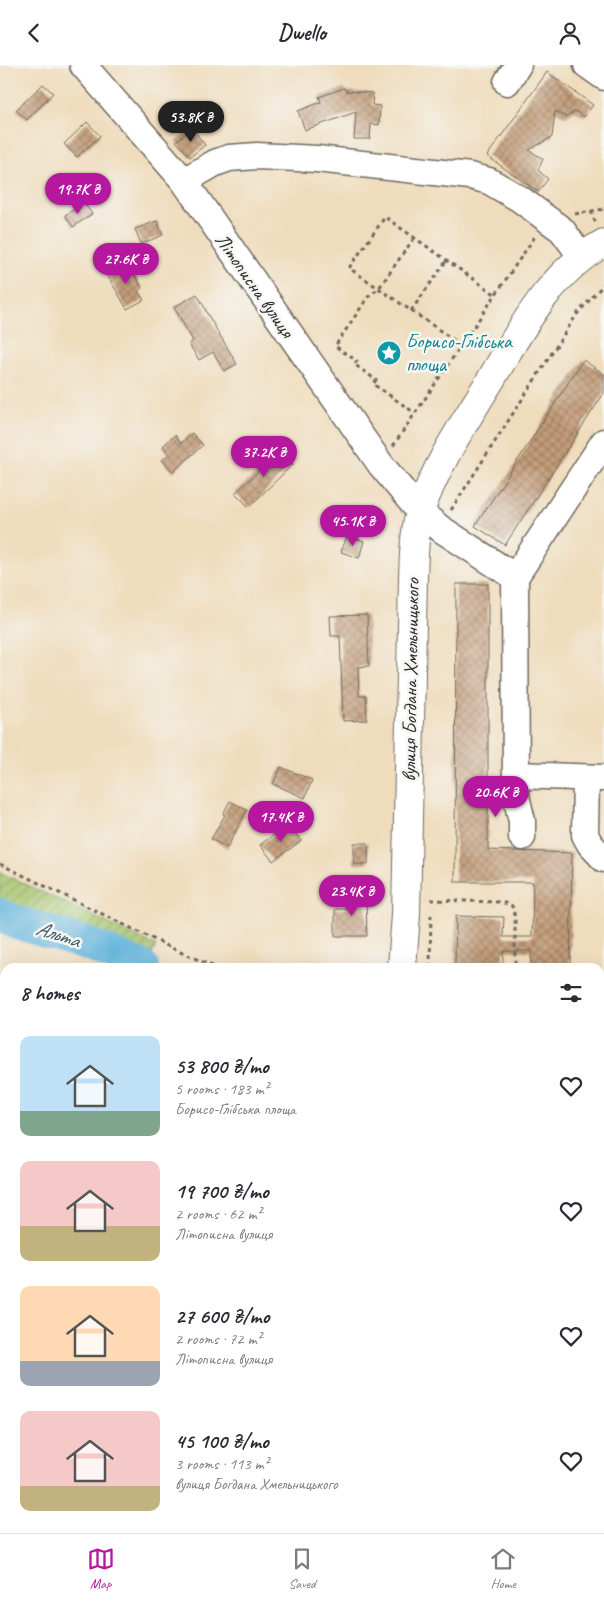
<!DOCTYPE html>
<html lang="en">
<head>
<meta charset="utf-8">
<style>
	body { margin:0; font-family:Caveat,sans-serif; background:#f2f2f3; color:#2b2b33; height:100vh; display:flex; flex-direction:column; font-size:19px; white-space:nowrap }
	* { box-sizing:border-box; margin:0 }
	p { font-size:16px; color:#7c7c81 }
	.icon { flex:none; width:28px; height:28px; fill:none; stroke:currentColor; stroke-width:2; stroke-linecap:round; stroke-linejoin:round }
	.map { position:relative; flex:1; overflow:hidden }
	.sheet { position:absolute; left:0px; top:898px; width:605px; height:571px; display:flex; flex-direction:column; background:#fff; border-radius:15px 15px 0 0; box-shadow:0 5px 20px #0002 }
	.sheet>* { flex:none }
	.price { position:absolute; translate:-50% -42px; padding:0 11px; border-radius:18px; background:#b5179e; color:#fff; font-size:16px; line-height:32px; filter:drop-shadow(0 1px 2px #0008) }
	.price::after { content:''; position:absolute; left:50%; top:30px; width:15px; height:11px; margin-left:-8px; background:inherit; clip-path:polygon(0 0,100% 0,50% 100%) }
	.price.active { background:#222; color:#fff }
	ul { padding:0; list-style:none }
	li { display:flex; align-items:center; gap:15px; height:125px; padding:0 20px }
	li span { display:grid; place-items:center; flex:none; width:140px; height:100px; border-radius:10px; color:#555 }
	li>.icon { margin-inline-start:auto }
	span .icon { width:60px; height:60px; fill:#fffc; stroke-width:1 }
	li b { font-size:21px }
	h2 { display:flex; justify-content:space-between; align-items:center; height:60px; padding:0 20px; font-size:21px }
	header { display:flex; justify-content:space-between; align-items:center; height:65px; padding:0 20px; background:#fff; font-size:22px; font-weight:600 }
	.dock { display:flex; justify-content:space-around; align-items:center; height:70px; border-top:1px solid #e1e1e2; background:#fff; font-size:14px; color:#7c7c81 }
	.dock a { display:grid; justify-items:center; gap:2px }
	.dock .active { color:#b5179e }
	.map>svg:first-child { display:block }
	.grass { fill:url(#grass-tufts); stroke:#68774b }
	.garden { fill:url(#garden-furrows); stroke:#68774b }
	.water { fill:url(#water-rules); stroke:#456e83 }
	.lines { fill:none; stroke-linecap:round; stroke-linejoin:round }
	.river { stroke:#5fb2db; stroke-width:34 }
	.building { fill:url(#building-cross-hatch) }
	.minor-casing { stroke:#70695e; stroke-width:29 }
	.major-casing { stroke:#70695e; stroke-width:30 }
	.path { stroke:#70695e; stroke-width:3; stroke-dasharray:4 4; stroke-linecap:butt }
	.minor { stroke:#fff; stroke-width:26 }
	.major { stroke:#fff; stroke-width:28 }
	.labels { text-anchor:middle; stroke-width:5; stroke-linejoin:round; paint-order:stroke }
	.street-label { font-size:20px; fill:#2b2b2b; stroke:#f6f6f2 }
	.culture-label { font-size:20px; fill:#0d838f; stroke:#f6f6f2; text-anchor:start }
	.water-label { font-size:21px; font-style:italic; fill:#3d5a69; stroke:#f6f6f2 }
</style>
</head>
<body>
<header><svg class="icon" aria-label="back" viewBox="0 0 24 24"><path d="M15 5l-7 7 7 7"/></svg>Dwello<svg class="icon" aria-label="person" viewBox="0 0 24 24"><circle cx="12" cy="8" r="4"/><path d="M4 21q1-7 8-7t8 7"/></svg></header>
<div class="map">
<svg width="604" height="1468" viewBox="0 0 604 1468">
	<defs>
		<pattern id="grass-tufts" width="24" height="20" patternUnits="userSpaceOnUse" patternTransform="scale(1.25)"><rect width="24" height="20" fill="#a4c36b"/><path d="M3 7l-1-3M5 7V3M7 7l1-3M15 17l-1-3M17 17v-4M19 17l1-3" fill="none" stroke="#869f58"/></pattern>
		<pattern id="garden-furrows" width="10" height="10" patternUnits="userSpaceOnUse" patternTransform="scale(1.25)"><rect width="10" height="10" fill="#a4c36b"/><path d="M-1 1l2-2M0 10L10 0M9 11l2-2" fill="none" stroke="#869f58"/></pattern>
		<pattern id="water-rules" width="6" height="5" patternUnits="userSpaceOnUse" patternTransform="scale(1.25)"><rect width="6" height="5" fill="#5fb2db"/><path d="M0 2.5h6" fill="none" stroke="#4f91b2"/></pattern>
		<pattern id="building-cross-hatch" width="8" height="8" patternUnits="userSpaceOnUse" patternTransform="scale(1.25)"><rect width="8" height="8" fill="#c39c79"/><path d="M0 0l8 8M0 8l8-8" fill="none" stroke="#9f7f63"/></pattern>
	</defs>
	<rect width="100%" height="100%" fill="#f6f6f2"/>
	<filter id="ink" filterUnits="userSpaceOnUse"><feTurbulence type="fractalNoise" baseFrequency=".02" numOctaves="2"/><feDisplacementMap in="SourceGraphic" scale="10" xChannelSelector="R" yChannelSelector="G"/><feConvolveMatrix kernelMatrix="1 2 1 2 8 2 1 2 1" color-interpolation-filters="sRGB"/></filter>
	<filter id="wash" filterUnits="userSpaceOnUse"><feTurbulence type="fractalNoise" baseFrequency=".0096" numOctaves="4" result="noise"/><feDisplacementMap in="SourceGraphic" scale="20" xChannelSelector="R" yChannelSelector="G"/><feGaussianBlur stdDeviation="1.12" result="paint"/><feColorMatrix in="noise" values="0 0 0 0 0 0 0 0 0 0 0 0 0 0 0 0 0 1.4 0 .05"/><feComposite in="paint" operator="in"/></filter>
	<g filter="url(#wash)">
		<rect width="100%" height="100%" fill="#efdcbc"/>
		<path class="grass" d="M600,1052H604V1139H600Z"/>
		<path class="garden" d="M0,807L156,881L149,896L89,869L0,837Z"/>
		<path class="water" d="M600,966H604V1040H600Z"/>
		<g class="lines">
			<path class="river" d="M0,850L13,856L90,880L142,902"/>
		</g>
		<g id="blocks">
			<path class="building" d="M547,7L593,40L584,52L575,46L566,52L555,46L552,72L529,85L543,94L538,105L548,114L538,127L487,91Z
				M43,19L53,28L27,55L16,45Z
				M344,23L346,26L373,28L372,40L380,41L379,60L371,59L370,74H354L356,47L305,65L298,46L321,37L319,32Z
				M87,57L100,71L77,92L64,79Z
				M192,63L205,80L190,92L176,76Z
				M84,138L92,149L73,162L65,150Z
				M157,156L163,170L141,179L135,164Z
				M127,196L142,223L138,226L144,235L127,244L106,208Z
				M197,229L206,245H205L237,299L224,306L213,287L199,295L189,279L193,276L174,242Z
				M583,295L604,309V328L505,480L475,461Z
				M192,368L203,380L173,407L162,395L169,389L163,381L175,370L181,378Z
				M279,384L293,399L249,442L235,428L263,402L261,401Z
				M347,471L364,476L359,493L341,487Z
				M456,519H488V785L572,788L570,902H531V886H503V902H455L456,851L504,852L503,872H532L533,817H455Z
				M367,550L369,601L358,602L359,631H366L367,655L343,656L340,571H331L330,551Z
				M281,702L312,715L305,733L273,719Z
				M230,736L247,745L227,783L211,774L225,750L223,749Z
				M288,759L301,776L273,796L260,780Z
				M354,778H368V799H354Z
				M366,830L367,871H335V844H345V831Z"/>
		</g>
	</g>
	<g filter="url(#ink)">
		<use href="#blocks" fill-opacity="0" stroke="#70695e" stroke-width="1"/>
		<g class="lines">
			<defs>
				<path id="minor" d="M83,0L184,116L381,400L420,447L441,464L515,512
					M587,0L604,12
					M507,17L518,0
					M184,116L215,98L229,93L257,91L317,94L470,111L489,116L520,134L562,165L582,192
					M516,710L603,713
					M586,713L585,770L590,779L604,794
					M522,772V756L516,731L515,512L604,377
					M0,1019L5,1021
					M600,1165L604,1166
					M166,1468L170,1464
					M464,1468L466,1464"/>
				<path id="major" d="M402,902L406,850L413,512C414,489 414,466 421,444C436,401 461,363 485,324C518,271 547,209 604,178
					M0,1369L5,1368
					M600,1379L604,1380"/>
			</defs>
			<use href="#minor" class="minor-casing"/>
			<use href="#major" class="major-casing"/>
			<path class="path" d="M591,146L596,159
				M575,149L604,144
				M414,173L379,223L368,232L335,281L357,296L354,299L376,315L373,319L415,348
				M411,246L447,195
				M461,280L349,203L385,152L496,230
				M393,381L536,170
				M451,445L577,249L604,219
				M0,799L180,887L215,902
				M431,835L499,837L509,839L512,841L515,852V902
				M430,902L431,848
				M600,918H604"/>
			<use href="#minor" class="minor"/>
			<use href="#major" class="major"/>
		</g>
	</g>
	<defs>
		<symbol id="sight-disc" viewBox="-11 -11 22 22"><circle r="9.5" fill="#0f9aa8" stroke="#f6f6f2"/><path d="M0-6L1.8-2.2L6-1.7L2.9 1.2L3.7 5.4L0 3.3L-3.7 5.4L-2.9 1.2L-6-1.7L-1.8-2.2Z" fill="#fff"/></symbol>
	</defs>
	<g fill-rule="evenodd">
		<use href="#sight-disc" x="375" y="274" width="28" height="28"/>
	</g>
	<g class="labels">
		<g class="street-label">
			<text transform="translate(255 220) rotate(55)" y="7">Літописна вулиця</text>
			<text transform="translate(410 615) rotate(-89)" y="7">вулиця Богдана Хмельницького</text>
		</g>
		<g class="culture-label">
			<text x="406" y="283">Борисо-Глібська<tspan x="406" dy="23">площа</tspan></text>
		</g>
		<g class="water-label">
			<text transform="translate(58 869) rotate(18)" y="7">Альта</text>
		</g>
	</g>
</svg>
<b class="price active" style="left:191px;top:78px">53.8K ₴</b>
<b class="price" style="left:78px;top:150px">19.7K ₴</b>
<b class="price" style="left:126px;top:220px">27.6K ₴</b>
<b class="price" style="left:264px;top:413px">37.2K ₴</b>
<b class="price" style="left:353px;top:482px">45.1K ₴</b>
<b class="price" style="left:496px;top:753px">20.6K ₴</b>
<b class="price" style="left:281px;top:778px">17.4K ₴</b>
<b class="price" style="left:352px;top:852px">23.4K ₴</b>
<section class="sheet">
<h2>8 homes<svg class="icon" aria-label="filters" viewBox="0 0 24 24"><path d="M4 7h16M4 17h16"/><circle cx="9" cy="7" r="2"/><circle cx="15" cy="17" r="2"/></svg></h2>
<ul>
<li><span style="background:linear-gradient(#bfe0f5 75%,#7fa58c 0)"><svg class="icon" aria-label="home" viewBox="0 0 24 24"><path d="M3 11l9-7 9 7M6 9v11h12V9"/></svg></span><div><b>53 800 ₴/mo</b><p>5 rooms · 183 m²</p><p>Борисо-Глібська площа</p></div><svg class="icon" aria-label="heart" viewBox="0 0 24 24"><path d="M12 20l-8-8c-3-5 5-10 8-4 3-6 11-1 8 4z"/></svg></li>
<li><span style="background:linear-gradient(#f6c9c9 65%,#c2b280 0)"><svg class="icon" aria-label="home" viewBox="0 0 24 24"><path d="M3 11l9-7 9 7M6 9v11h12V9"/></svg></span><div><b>19 700 ₴/mo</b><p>2 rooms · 62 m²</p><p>Літописна вулиця</p></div><svg class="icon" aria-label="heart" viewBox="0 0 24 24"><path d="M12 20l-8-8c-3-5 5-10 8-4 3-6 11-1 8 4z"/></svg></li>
<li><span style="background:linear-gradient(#ffd9b3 75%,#9aa5b1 0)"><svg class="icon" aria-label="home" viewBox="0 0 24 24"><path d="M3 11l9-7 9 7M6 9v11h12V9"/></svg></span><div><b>27 600 ₴/mo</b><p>2 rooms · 72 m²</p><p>Літописна вулиця</p></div><svg class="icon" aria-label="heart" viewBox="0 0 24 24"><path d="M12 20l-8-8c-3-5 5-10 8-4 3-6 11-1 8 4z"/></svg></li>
<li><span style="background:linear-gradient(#f6c9c9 75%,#c2b280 0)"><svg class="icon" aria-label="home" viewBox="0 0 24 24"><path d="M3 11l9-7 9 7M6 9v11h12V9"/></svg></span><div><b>45 100 ₴/mo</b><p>3 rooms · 113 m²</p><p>вулиця Богдана Хмельницького</p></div><svg class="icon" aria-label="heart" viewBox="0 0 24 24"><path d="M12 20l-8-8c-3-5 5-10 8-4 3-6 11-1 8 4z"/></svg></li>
</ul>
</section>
</div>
<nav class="dock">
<a class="active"><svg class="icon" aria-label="map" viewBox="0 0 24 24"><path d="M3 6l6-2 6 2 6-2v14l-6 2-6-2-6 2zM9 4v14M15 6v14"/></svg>Map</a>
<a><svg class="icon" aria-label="saved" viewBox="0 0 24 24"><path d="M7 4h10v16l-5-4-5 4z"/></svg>Saved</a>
<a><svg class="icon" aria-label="home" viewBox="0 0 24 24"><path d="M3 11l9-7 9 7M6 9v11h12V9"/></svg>Home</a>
</nav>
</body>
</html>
